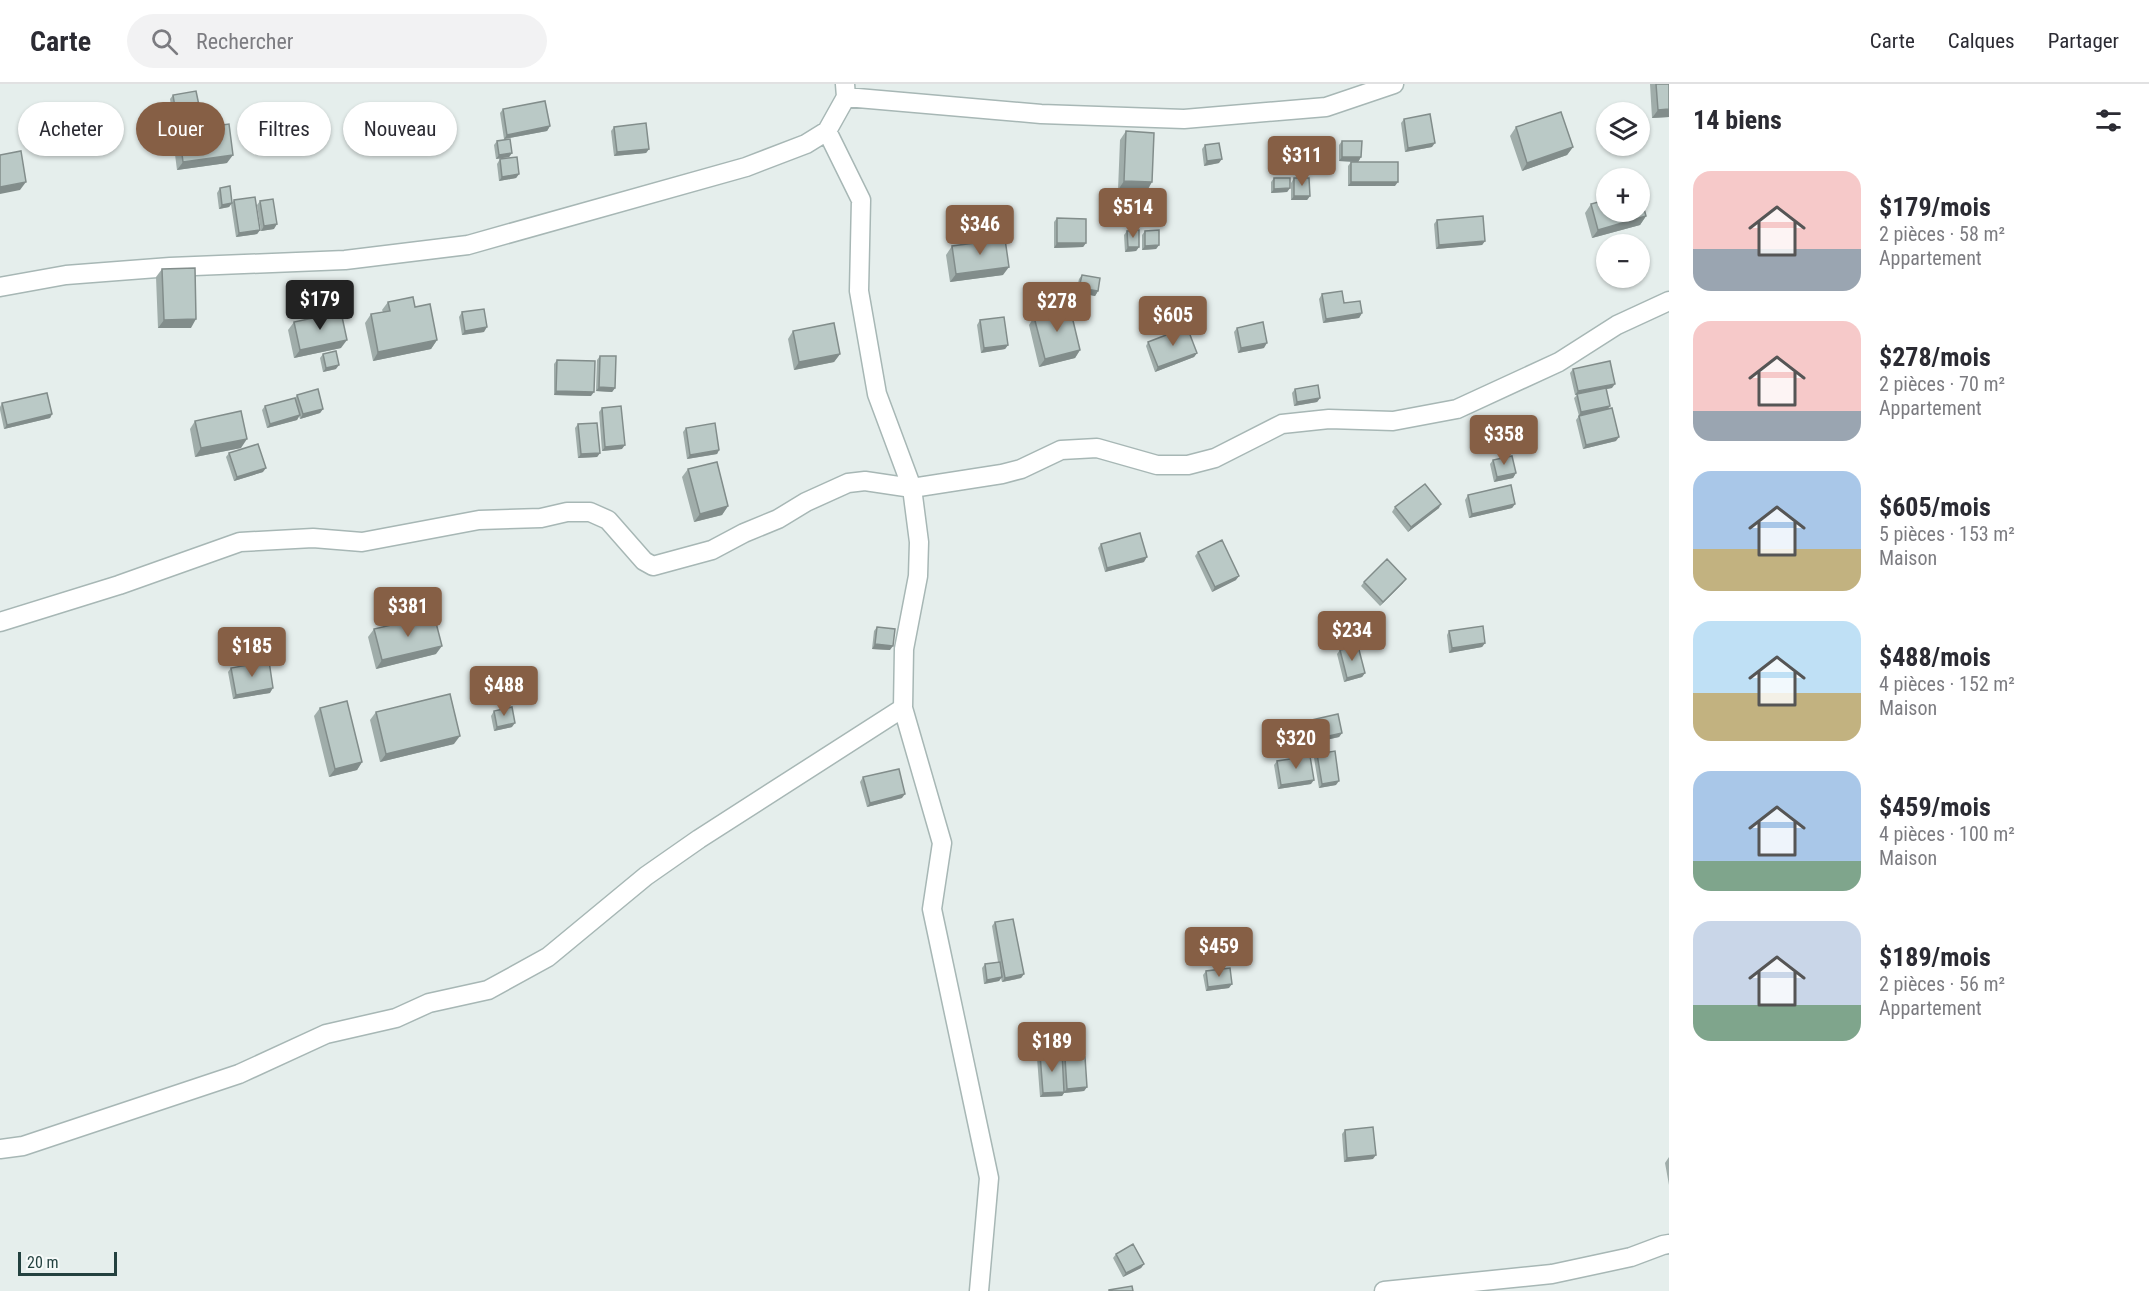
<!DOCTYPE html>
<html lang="fr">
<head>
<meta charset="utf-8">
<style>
	body { margin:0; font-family:"Roboto Condensed",sans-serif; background:#f2f2f3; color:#2b2b33; height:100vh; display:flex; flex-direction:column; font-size:22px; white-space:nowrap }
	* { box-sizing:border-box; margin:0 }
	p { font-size:20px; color:#7c7c81 }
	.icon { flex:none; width:33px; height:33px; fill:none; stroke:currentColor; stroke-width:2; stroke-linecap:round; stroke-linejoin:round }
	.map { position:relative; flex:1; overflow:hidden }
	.side { display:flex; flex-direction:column; background:#fff; width:480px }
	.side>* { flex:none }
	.top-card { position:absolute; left:18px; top:18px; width:570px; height:54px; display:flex; gap:12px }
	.buttons { position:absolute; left:1596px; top:18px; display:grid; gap:12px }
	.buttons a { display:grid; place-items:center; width:54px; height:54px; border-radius:50%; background:#fff; box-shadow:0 2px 4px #0004; font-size:30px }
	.scale { position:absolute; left:18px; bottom:15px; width:99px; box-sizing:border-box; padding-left:6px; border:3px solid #23413f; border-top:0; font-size:16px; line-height:21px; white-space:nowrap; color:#23413f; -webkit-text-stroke:4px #f6faf9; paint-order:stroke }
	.price { position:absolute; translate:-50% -51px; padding:0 14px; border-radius:6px; background:#865f45; color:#fff; font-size:20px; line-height:39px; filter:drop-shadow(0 2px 3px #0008) }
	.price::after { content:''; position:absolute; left:50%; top:36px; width:18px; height:14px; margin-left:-9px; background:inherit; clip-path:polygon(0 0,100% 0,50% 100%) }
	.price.on { background:#222; color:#fff }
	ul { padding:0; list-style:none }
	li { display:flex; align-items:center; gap:18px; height:150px; padding:0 24px }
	li span { display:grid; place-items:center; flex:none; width:168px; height:120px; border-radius:18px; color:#555 }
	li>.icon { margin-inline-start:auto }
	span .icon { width:72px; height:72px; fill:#fffc; stroke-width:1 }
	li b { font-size:26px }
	h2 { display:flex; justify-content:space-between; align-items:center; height:72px; padding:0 24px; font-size:26px }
	.pill { padding:0 21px; border-radius:27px; background:#fff; box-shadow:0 2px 4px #0004; font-size:21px; line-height:54px }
	.pill.on { background:#865f45; color:#fff }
	header { display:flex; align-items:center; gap:36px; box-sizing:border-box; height:84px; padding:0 30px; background:#fff; border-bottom:2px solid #e1e1e2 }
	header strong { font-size:28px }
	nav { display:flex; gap:33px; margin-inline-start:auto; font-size:21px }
	.search { width:420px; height:54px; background:#f2f2f3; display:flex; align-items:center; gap:15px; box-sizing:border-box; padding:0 21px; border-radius:33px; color:#7c7c81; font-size:22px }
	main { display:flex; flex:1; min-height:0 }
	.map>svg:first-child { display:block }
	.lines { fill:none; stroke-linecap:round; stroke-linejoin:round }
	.minor-casing { stroke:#a7b7b5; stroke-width:21 }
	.minor { stroke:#fff; stroke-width:18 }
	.wall { fill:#a0adaa }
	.shaded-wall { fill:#828d8b }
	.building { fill:#bac9c6; stroke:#828d8b; stroke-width:1.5 }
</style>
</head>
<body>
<header>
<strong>Carte</strong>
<div class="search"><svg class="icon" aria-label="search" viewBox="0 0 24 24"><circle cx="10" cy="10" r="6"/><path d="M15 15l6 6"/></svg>Rechercher</div>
<nav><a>Carte</a><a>Calques</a><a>Partager</a></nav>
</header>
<main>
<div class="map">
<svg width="1669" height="1207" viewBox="0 0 1669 1207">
	<rect width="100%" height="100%" fill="#e5eeec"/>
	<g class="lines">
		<defs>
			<path id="minor" d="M845,0L846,13L827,47L861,116L859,207L877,310L912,404L919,458L918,492L904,565L903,624L942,759L932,825L989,1094L979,1207
				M846,13L1041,30L1184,35L1326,23L1394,0
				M0,203L66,191L170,183L345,176L468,161L746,83L806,60L827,47
				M0,538L119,501L240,458L313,454L362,458L479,436L541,434L567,428H590L608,436L644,477L653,482L712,466L744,449L778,435L806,418L848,399L865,397L912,404L1002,390L1021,385L1061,366L1097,364L1157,381H1188L1215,374L1282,340L1329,335L1393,337L1457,325L1559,278L1617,241L1669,217
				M0,1065L23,1062L239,990L326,950L396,934L429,919L488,906L548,873L646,792L699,755L903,624
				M1384,1207L1552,1190L1631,1173L1663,1161L1669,1160"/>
		</defs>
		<use href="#minor" class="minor-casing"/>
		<use href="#minor" class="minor"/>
	</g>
	<path class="wall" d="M1650,0H1669V33L1652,34Z
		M173,11L198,35L174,40L170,15Z
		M503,25L550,42L547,47L504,55L500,29Z
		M1404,35L1432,63L1405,68L1401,39Z
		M614,43L649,65L646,69L614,72L611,47Z
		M1516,43L1573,63L1567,71L1522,87L1510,52Z
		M179,47L227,79L177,86L173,55Z
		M1126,47L1147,107L1118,106L1120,56Z
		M497,57L512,69L509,73L496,75L494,61Z
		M1342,57L1361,73L1358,78L1339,77V61Z
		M1205,61L1219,79L1204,82L1202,65Z
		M500,75L519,90L516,94L499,97L497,80Z
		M1351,78L1395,102H1348V82Z
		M1274,94L1290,104L1287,108L1271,109V98Z
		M1294,94L1310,112L1307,116H1291V99Z
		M220,104L232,119L234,116L260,146L257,150L236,153L231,120L229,123L219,125L217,109Z
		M260,117L274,145L261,147L257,121Z
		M1591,120L1646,132L1640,141L1592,154L1585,129Z
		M1057,134L1086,159L1083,163L1054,164V138Z
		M1437,136L1485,157L1482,161L1436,165L1434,140Z
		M1127,147L1139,163L1136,167L1125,168L1124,151Z
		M1145,147L1159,161L1156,165L1142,166V151Z
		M952,162L1003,191L950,198L946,171Z
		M162,185L191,244H158L156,193Z
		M1082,191L1098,207L1095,212L1076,208L1079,195Z
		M1322,210L1344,219L1362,229L1359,234L1323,239L1319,215Z
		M388,218L415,223L437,256L431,265L373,277L365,239L371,230L383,228L382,226Z
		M462,228L484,248L462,251L459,233Z
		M1034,233L1080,266L1075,274L1039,283L1029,241Z
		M980,236L1008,261L1005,265L981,269L977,241Z
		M294,238L341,264L294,274L288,246Z
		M1237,244L1264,264L1238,269L1234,248Z
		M793,247L840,270L834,278L794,286L788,255Z
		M1148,258L1197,269L1194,273L1155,288L1146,262Z
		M323,270L336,285L323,288L320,274Z
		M600,272L615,304L612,308L596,307L597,276Z
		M557,276L591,312L554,311V280Z
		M1573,285L1612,304L1606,305L1607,325L1616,357L1583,365L1576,336L1579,332L1574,314L1577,311H1575L1570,289Z
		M1295,305L1320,314L1317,318L1294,322L1292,309Z
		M297,311L323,325L320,329L300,335L299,332L297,336L267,344L262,326L265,322L295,314Z
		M2,319L52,330L50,334L4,345L0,326V323Z
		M602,324L622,365L602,367L599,328Z
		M195,337L241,364L195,373L190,345Z
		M578,340L600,369L597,373L578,374L575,344Z
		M686,344L719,366L717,370L687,375L683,348Z
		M229,369L263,388L234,397L226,373Z
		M1493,376L1516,389L1513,394L1494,398L1490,380Z
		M688,385L728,422L722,431L694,438L682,393Z
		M1468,411L1515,420L1512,424L1469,434L1465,416Z
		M1395,423L1439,424L1408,448L1392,428Z
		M1101,460L1144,478L1105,488L1098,464Z
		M1198,468L1236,496L1212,508L1195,472Z
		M1364,498L1403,499L1380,522L1361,502Z
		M877,543L890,566L872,565L874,547Z
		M374,545L436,570L376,585L368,553Z
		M1449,547L1485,559L1482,563L1449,569L1447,551Z
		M1340,566L1365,589L1362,593L1344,598L1337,570Z
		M231,584L270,609L233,615L228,588Z
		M320,624L362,678L357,686L329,693L314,632Z
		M494,627L512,643L494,647L491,632Z
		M376,628L454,660L380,678L370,636Z
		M1307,637L1342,649L1339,653L1308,660L1304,641Z
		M1317,670L1336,701L1319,704L1314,674Z
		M1277,677L1311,700L1278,705L1274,681Z
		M863,693L902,714L867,723L860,698Z
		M995,838L1024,890L1021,894L1002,898L1001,894L999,897L984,900L982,884L985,880L998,878L992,842Z
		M1206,887L1229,904L1206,907L1203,891Z
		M1040,970L1062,977L1065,974L1087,1003L1084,1007L1064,1009L1062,1012L1040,1013L1037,974Z
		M1345,1046L1373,1075L1344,1078L1342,1050Z
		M1669,1073V1101L1665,1079Z
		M1116,1170L1144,1180L1141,1184L1123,1193L1113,1174Z"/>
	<path class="shaded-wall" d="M1669,25V33L1652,34L1658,26Z
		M201,31L198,35L174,40L177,35Z
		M550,42L547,47L504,55L507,51Z
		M1435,59L1432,63L1405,68L1408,64Z
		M1573,63L1567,71L1522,87L1527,79Z
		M649,65L646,69L614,72L617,68Z
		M512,69L509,73L496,75L499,71Z
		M233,71L227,79L177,86L183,78Z
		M1342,73H1361L1358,78L1339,77Z
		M1222,75L1219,79L1204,82L1207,77Z
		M519,90L516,94L499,97L502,93Z
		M1124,97L1152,98L1147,107L1118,106Z
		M26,98L20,106L0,110V103Z
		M1351,98H1398L1395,102H1348Z
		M1290,104L1287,108L1271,109L1274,105Z
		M1294,112H1310L1307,116H1291Z
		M232,119L229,123L219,125L222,121Z
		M1646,132L1640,141L1592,154L1598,146Z
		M277,140L274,145L261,147L264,142Z
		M260,146L257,150L236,153L239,149Z
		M1485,157L1482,161L1436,165L1439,161Z
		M1057,159H1086L1083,163L1054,164Z
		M1159,161L1156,165L1142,166L1145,162Z
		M1128,163H1139L1136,167L1125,168Z
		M1009,183L1003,191L950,198L956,190Z
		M1079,204L1098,207L1095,212L1076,208Z
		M1362,229L1359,234L1323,239L1326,235Z
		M196,235L191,244H158L164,236Z
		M487,243L484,248L462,251L465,247Z
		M347,256L341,264L294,274L300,266Z
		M437,256L431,265L373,277L378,268Z
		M1267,259L1264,264L1238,269L1241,264Z
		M1008,261L1005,265L981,269L984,264Z
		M1080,266L1075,274L1039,283L1045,275Z
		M1197,269L1194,273L1155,288L1158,283Z
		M840,270L834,278L794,286L799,278Z
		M339,281L336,285L323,288L326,284Z
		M1615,300L1612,304L1575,311L1578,307Z
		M599,303L615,304L612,308L596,307Z
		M556,307L594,308L591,312L554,311Z
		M1320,314L1317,318L1294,322L1297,318Z
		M1610,322L1607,326L1578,333L1581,328Z
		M323,325L320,329L300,335L303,330Z
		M52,330L50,334L4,345L7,341Z
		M300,331L297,336L267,344L270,340Z
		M1619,353L1616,357L1583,365L1586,361Z
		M247,355L241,364L195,373L201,364Z
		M625,361L622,365L602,367L605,363Z
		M719,366L717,370L687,375L690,371Z
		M600,369L597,373L578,374L581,370Z
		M266,384L263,388L234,397L237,393Z
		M1516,389L1513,394L1494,398L1497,393Z
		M1441,420L1439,424L1408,448L1411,443Z
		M1515,420L1512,424L1469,434L1472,430Z
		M728,422L722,431L694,438L700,430Z
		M1147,473L1144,478L1105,488L1107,484Z
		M1239,492L1236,496L1212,508L1215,503Z
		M1406,495L1403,499L1380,522L1383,518Z
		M1485,559L1482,563L1449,569L1452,564Z
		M875,560L893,562L890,566L872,565Z
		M442,562L436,570L376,585L382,576Z
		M1365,589L1362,593L1344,598L1347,594Z
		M273,604L270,609L233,615L236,611Z
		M515,639L512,643L494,647L497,643Z
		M1342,649L1339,653L1308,660L1311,656Z
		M460,652L454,660L380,678L386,670Z
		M362,678L357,686L329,693L335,685Z
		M1314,696L1311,700L1278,705L1281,701Z
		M1339,697L1336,701L1319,704L1322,700Z
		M905,710L902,714L867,723L870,719Z
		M1024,890L1021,894L1002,898L1005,894Z
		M1002,893L999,897L984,900L987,896Z
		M1232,900L1229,904L1206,907L1208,903Z
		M1087,1003L1084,1007L1064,1009L1062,1012L1040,1013L1043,1009L1064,1008L1067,1005Z
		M1376,1071L1373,1075L1344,1078L1347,1074Z
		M1144,1180L1141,1184L1123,1193L1126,1189Z"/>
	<path class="building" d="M1656,0H1669V25L1658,26Z
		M196,7L201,31L177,35L173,11Z
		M545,17L550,42L507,51L503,25Z
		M1561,28L1573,63L1527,79L1516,43Z
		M1430,30L1435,59L1408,64L1404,35Z
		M646,39L649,65L617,68L614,43Z
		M229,40L233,71L183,78L179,47Z
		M1126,47L1154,49L1152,98L1124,97Z
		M510,55L512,69L499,71L497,57Z
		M1342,57H1362L1361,73H1342Z
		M1219,59L1222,75L1207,77L1205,61Z
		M21,67L26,98L0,103V71Z
		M517,73L519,90L502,93L500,75Z
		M1351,78H1398V98H1351Z
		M1274,94H1290V104L1274,105Z
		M1294,94H1309L1310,112H1294Z
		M230,102L232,119L222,121L220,104Z
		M1640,110L1646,132L1598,146L1591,120L1606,116V128H1640Z
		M255,113L260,146L239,149L234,116Z
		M273,115L277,140L264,142L260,117Z
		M1483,132L1485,157L1439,161L1437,136Z
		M1057,134L1086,135V159H1057Z
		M1139,146V163H1128L1127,147Z
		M1159,146V161L1145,162V147Z
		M1005,155L1009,183L956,190L952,162Z
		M195,184L196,235L164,236L162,185Z
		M1082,191L1100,194L1098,207L1079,204Z
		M1342,207L1344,219L1360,217L1362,229L1326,235L1322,210Z
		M413,213L415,223L430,220L437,256L378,268L371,230L390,227L388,218Z
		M1070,224L1080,266L1045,275L1034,233Z
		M484,225L487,243L465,247L462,228Z
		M341,228L347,256L300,266L294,238Z
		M1004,233L1008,261L984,264L980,236Z
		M1263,238L1267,259L1241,264L1237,244Z
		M834,239L840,270L799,278L793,247Z
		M1187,243L1197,269L1158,283L1148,258Z
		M336,267L339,281L326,284L323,270Z
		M600,272H616L615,304L599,303Z
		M557,276L595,277L594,308L556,307Z
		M1610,277L1615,300L1578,307L1573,285Z
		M1318,301L1320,314L1297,318L1295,305Z
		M1606,304L1610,322L1581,328L1577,310Z
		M318,305L323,325L303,330L297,311Z
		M47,309L52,330L7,341L2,319Z
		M295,314L300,331L270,340L265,322Z
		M621,322L625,361L605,363L602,324Z
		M1612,324L1619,353L1586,361L1579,332Z
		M241,327L247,355L201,364L195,337Z
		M597,339L600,369L581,370L578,340Z
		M715,339L719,366L690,371L686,344Z
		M258,360L266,384L237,393L229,369Z
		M1512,372L1516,389L1497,393L1493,376Z
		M717,378L728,422L700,430L688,385Z
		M1425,400L1441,420L1411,443L1395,423Z
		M1511,401L1515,420L1472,430L1468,411Z
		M1140,449L1147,473L1107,484L1101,460Z
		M1222,456L1239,492L1215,503L1198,468Z
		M1387,475L1406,495L1383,518L1364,498Z
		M434,531L442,562L382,576L374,545Z
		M1483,542L1485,559L1452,564L1449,547Z
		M877,543L895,545L893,562L875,560Z
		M1358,562L1365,589L1347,594L1340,566Z
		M269,577L273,604L236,611L231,584Z
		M450,610L460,652L386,670L376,628Z
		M347,617L362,678L335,685L320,624Z
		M512,623L515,639L497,643L494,627Z
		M1338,630L1342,649L1311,656L1307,637Z
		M1335,667L1339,697L1322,700L1317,670Z
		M1310,672L1314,696L1281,701L1277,677Z
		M899,685L905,710L870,719L863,693Z
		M1013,835L1024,890L1005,894L995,838Z
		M1000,878L1002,893L987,896L985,880Z
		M1230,884L1232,900L1208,903L1206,887Z
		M1062,968L1064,1008L1043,1009L1040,970Z
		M1085,973L1087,1003L1067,1005L1065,974Z
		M1373,1043L1376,1071L1347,1074L1345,1046Z
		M1133,1160L1144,1180L1126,1189L1116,1170Z
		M1132,1202L1133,1207H1109V1206Z"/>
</svg>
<div class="buttons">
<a><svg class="icon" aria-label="layers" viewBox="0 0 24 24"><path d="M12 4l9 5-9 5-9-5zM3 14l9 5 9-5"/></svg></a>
<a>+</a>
<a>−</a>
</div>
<div class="scale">20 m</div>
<b class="price" style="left:1302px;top:103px">$311</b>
<b class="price" style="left:1133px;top:155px">$514</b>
<b class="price" style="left:980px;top:172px">$346</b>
<b class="price on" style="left:320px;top:247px">$179</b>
<b class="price" style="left:1057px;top:249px">$278</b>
<b class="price" style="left:1173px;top:263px">$605</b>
<b class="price" style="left:1504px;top:382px">$358</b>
<b class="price" style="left:408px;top:554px">$381</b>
<b class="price" style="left:1352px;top:578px">$234</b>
<b class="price" style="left:252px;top:594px">$185</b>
<b class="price" style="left:504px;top:633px">$488</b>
<b class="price" style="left:1296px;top:686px">$320</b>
<b class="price" style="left:1219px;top:894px">$459</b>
<b class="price" style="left:1052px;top:989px">$189</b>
<div class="top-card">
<a class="pill">Acheter</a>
<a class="pill on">Louer</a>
<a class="pill">Filtres</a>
<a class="pill">Nouveau</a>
</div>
</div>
<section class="side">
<h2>14 biens<svg class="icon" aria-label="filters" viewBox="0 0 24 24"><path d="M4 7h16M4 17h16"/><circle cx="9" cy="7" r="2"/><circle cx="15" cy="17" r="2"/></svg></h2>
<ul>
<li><span style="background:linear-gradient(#f6c9c9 65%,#9aa5b1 0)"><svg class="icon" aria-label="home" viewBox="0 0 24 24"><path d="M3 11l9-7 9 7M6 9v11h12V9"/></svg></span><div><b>$179/mois</b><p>2 pièces · 58 m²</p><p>Appartement</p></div></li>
<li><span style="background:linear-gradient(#f6c9c9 75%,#9aa5b1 0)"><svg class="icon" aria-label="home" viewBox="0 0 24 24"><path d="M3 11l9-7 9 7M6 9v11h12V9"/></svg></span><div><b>$278/mois</b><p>2 pièces · 70 m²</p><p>Appartement</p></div></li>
<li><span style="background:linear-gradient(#a9c7e8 65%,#c2b280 0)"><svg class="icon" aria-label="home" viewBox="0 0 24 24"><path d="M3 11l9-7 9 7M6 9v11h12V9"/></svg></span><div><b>$605/mois</b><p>5 pièces · 153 m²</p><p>Maison</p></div></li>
<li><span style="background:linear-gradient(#bfe0f5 60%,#c2b280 0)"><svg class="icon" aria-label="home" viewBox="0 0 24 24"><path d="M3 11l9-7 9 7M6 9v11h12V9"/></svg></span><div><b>$488/mois</b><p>4 pièces · 152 m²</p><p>Maison</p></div></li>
<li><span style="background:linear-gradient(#a9c7e8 75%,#7fa58c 0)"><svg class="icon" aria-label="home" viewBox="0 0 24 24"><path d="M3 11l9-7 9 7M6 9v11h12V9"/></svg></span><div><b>$459/mois</b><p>4 pièces · 100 m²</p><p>Maison</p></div></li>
<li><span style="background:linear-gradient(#c9d6e8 70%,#7fa58c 0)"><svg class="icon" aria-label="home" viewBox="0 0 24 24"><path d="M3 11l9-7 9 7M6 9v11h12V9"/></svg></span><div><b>$189/mois</b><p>2 pièces · 56 m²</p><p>Appartement</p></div></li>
</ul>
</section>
</main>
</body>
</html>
